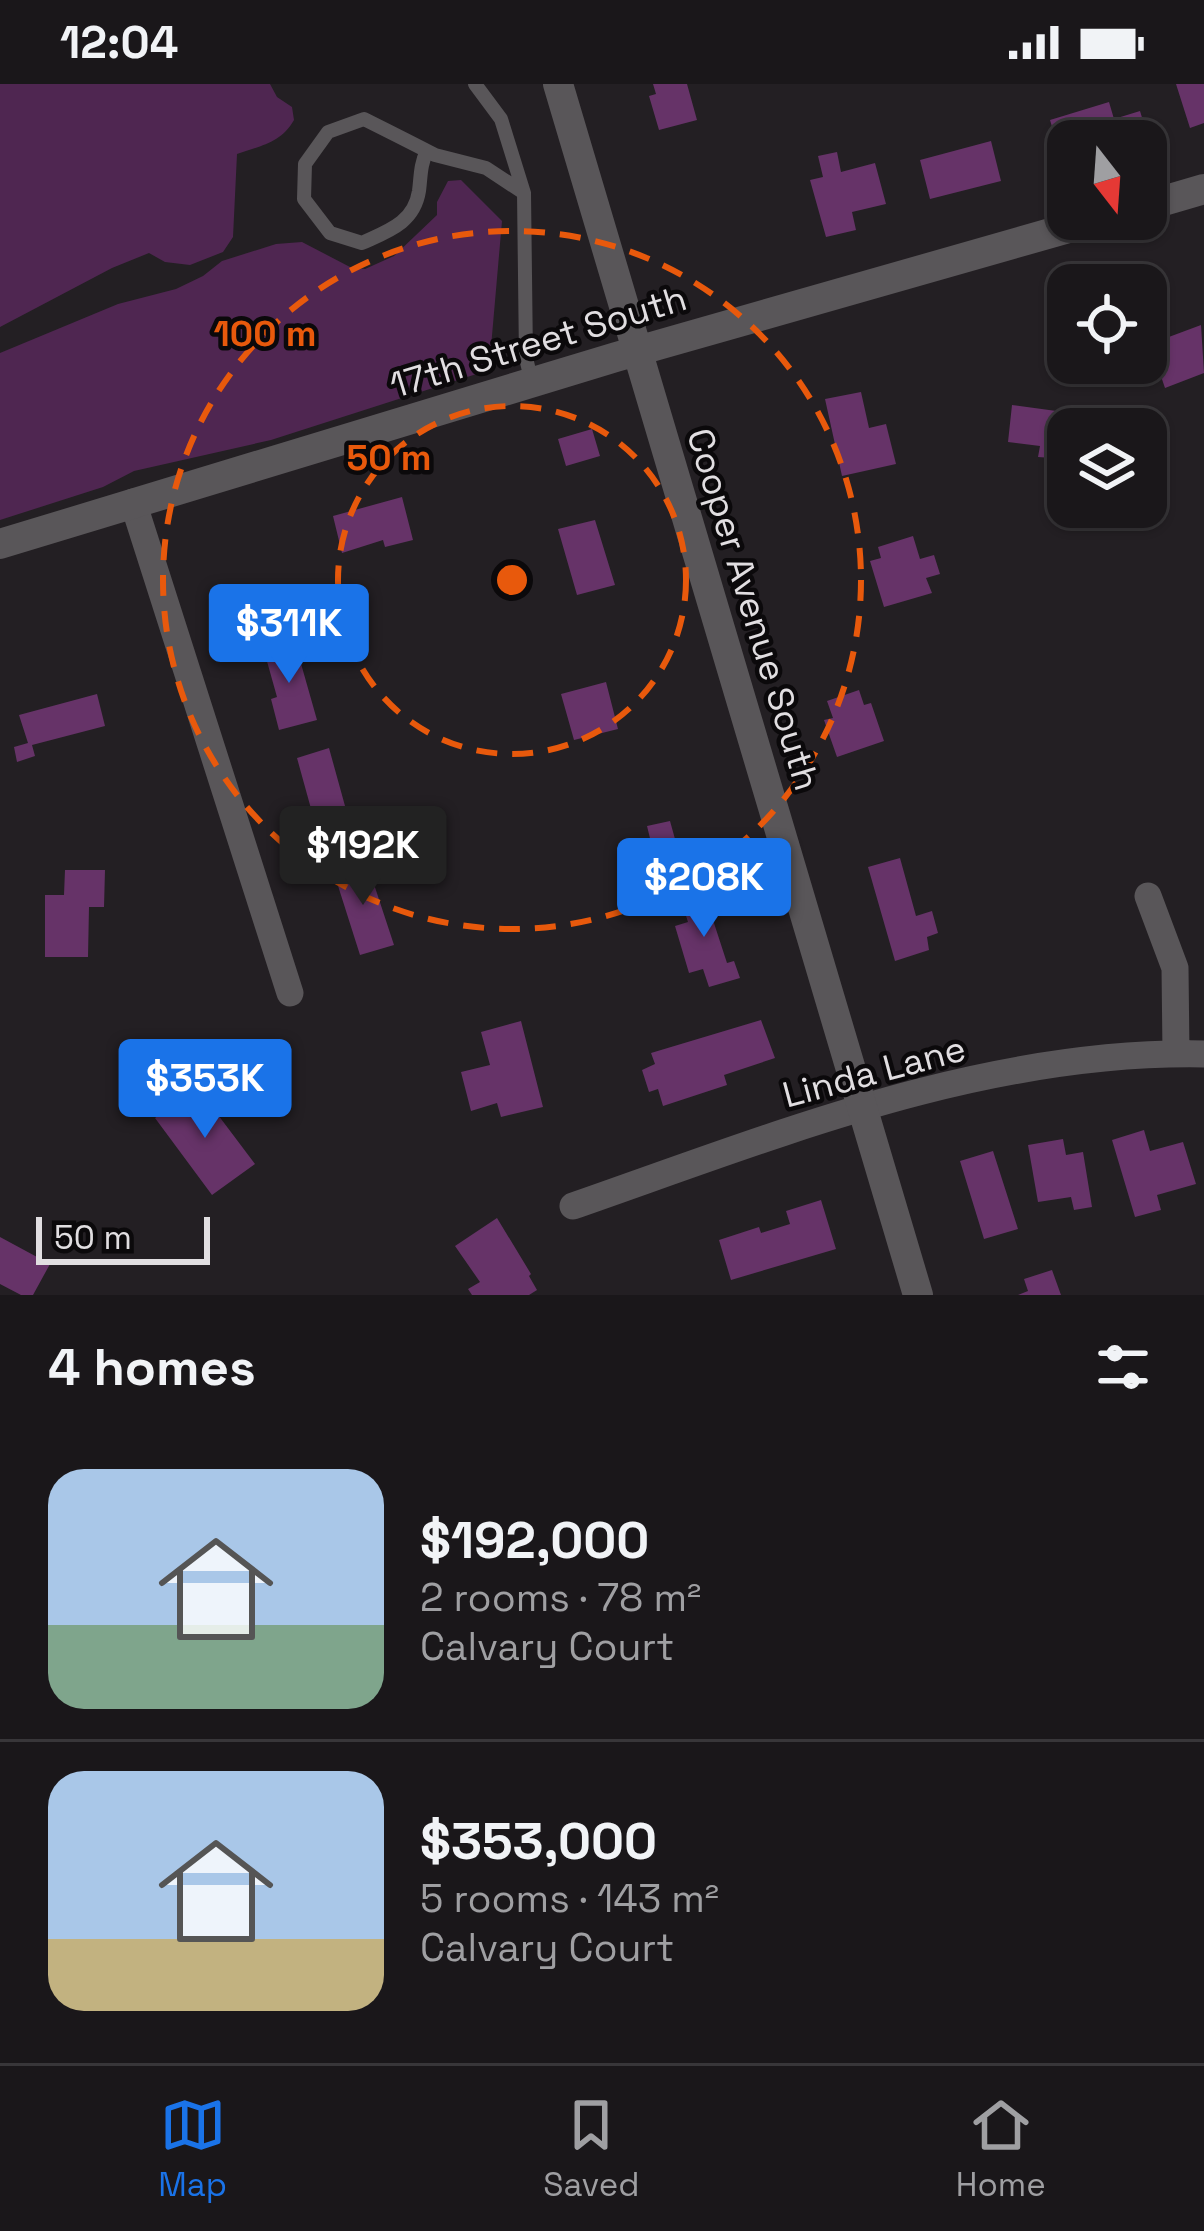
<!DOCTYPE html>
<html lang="en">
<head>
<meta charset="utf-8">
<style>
	body { margin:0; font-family:"Space Grotesk",sans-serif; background:#272427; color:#f1f3f6; height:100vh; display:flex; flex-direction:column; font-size:45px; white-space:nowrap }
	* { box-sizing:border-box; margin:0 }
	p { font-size:39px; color:#9f9fa2 }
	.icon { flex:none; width:66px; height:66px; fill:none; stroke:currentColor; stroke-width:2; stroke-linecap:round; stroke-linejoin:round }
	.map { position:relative; height:1211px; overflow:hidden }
	.side { display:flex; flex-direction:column; background:#1a171a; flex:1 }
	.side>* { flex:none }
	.needle { width:78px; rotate:163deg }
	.buttons { position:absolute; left:1047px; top:36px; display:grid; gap:24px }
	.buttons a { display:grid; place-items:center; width:120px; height:120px; border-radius:24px; background:#1a171a; box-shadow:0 3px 9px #0004,0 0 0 3px #383639; font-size:60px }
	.scale { position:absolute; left:36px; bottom:30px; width:174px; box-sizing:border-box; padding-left:12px; border:6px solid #e1dee1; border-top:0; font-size:33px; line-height:42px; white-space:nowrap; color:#e1dee1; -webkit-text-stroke:9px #0b090b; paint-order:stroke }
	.price { position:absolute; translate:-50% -102px; padding:0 27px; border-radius:12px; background:#1a73e8; color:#fff; font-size:39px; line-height:78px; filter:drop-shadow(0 3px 6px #0008) }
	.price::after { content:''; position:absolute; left:50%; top:72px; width:36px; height:27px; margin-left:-18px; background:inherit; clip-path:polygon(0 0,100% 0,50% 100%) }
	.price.active { background:#222; color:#fff }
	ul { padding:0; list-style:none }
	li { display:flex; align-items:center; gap:36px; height:300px; padding:0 48px }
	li+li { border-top:3px solid #383639 }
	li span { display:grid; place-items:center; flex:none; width:336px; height:240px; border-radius:36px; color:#555 }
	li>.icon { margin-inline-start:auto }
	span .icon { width:144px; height:144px; fill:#fffc; stroke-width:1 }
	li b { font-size:51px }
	h2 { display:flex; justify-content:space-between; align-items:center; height:144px; padding:0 48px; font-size:51px }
	.status { display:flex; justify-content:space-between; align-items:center; height:84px; padding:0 60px; background:#1a171a; direction:ltr }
	.status svg { height:33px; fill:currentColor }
	.menu { display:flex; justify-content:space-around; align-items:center; height:168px; border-top:3px solid #383639; background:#1a171a; font-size:33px; color:#9f9fa2 }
	.menu a { display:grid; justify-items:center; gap:6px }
	.menu .active { color:#1a73e8 }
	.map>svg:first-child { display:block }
	.green { fill:#4f2651 }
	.building { fill:#663368 }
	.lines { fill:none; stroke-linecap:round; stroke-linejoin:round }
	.service { stroke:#595659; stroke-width:14 }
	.minor { stroke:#595659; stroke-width:27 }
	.tertiary { stroke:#595659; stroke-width:30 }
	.ring { fill:none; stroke:#e8590c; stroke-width:6; stroke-dasharray:21 15 }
	.labels { text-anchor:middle; stroke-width:9; stroke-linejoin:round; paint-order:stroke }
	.street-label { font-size:36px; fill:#e1dee1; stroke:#0b090b }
	.centre { fill:#e8590c; stroke:#0b090b; stroke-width:6 }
	.ring-label { font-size:36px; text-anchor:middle; font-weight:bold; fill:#e8590c; stroke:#0b090b; stroke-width:9; stroke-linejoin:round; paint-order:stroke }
</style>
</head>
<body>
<div class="status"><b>12:04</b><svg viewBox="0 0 49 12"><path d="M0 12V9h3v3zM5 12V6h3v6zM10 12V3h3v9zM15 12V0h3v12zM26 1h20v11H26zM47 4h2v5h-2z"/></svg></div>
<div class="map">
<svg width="1204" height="1211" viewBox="0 0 1204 1211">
	<rect width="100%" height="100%" fill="#231f23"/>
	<path class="green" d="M0,0H270L277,13L292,23L294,36C281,59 260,62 237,70L233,153L223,168L190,181L165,178L149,169L112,184L0,243Z
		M461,96L502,137L489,286L271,356L134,387L103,403L0,436V269L118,220L176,205L203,192L222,177L276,160L302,158L350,183L365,185L394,172L437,131V118L448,97Z"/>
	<path class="building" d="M653,0H687L697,36L659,46L649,12L656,10Z
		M1176,0H1204V39L1190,44Z
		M1109,18L1114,35L1140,27L1148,53L1136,57H1068L1067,72L1058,44L1053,46L1050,36Z
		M991,57L1001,97L930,115L920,76Z
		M837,68L841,88L875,79L886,120L852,128L856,146L826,153L810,96L823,93L818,72Z
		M1201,241L1204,289L1165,304L1150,260Z
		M861,308L869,344L886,340L896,380L842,392L825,315Z
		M1012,321L1071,329L1065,375L1038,373L1040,362L1008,358Z
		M592,345L600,372L566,382L558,355Z
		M402,413L413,456L385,463L383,456L342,469L333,432Z
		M595,436L615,501L577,511L558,445Z
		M913,452L920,475L934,471L940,490L926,494L932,509L884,523L870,477L881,474L878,463Z
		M294,555L317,636L279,646L271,615L277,613L263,563Z
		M606,598L618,645L574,656L561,610Z
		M859,606L864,621L871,619L884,657L837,673L824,636L833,634L827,617Z
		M97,610L105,642L32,661L35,672L17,678L14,663L28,659L19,631Z
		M329,664L350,740L318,750L297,674Z
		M670,737L680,773L656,779L647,742Z
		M900,774L916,832L932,827L938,849L927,853L929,866L895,877L868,783Z
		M366,776L394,861L360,871L333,786Z
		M65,786H105L104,823H89L88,873H45V811H64Z
		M709,804L717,832L712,833L727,879L734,877L740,894L709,903L703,885L689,889L675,842L688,838L680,813Z
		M761,936L775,974L724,991L727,1001L663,1022L658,1005L649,1008L642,986L655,980L651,969Z
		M521,937L543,1023L501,1033L497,1019L471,1027L461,988L490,981L481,948Z
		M197,1003L255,1080L212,1111L155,1034Z
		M1144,1046L1150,1067L1183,1058L1196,1100L1157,1111L1161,1126L1135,1133L1112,1056Z
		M1063,1055L1066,1071L1083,1068L1092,1123L1074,1126L1071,1113L1038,1118L1028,1061Z
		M993,1067L1018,1145L984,1155L960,1077Z
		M821,1116L836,1165L731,1196L719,1156L759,1143L761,1149L790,1140L786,1127Z
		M497,1134L531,1190L529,1192L537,1206L529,1211H472L468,1205L480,1198L455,1162Z
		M0,1153L50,1180L33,1211H21L0,1200Z
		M1052,1186L1061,1211H1018L1028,1207L1024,1195Z"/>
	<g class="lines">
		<path class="service" d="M475,0L501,35L524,109L526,274L532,299
			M427,67C420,81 421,92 419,107C414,139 388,147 362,159L330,149L304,115L305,80L328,48L364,35C388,47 412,59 435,71L486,84L524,109"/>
		<path class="minor" d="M133,418L290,909
			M1148,812L1175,884L1176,969
			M573,1122C777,1051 984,966 1204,970"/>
		<path class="tertiary" d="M558,0L918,1211
			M1146,122L1204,105
			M0,460L616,273L1100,135"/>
	</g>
	<g class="ring">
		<circle cx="512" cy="496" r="174"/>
		<circle cx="512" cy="496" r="349"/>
	</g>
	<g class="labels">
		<g class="street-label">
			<text transform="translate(538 257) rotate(-17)" y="13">17th Street South</text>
			<text transform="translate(754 525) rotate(73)" y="13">Cooper Avenue South</text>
			<text transform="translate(874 987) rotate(-15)" y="13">Linda Lane</text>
		</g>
	</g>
	<circle cx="512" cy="496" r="18" class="centre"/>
	<g class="ring-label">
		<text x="265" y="262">100 m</text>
		<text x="389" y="386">50 m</text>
	</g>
</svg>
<div class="buttons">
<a><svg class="needle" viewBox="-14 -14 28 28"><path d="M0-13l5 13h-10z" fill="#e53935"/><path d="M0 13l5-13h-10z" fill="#9f9fa2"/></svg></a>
<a><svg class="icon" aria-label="locate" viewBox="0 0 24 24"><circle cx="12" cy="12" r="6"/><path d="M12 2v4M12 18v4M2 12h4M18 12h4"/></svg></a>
<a><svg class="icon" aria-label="layers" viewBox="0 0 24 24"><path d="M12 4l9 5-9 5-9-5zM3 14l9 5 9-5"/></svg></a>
</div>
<div class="scale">50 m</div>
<b class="price" style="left:289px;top:602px">$311K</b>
<b class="price active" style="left:363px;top:824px">$192K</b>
<b class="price" style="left:704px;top:856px">$208K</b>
<b class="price" style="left:205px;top:1057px">$353K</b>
</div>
<section class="side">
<h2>4 homes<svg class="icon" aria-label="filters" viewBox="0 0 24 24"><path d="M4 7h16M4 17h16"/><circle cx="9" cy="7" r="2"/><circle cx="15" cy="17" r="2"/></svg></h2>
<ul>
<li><span style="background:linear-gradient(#a9c7e8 65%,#7fa58c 0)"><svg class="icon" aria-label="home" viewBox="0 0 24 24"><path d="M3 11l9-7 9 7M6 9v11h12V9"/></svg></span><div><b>$192,000</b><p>2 rooms · 78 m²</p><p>Calvary Court</p></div></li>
<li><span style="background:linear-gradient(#a9c7e8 70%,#c2b280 0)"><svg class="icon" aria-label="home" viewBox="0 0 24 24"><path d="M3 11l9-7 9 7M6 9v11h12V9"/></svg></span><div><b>$353,000</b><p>5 rooms · 143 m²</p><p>Calvary Court</p></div></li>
</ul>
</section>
<nav class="menu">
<a class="active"><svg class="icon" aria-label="map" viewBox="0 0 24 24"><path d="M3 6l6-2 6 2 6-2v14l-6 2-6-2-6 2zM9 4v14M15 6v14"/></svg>Map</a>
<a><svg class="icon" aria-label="saved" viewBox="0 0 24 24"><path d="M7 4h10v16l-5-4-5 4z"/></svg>Saved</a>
<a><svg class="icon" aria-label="home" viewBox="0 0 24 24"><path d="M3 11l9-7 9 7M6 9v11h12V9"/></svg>Home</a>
</nav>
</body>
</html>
